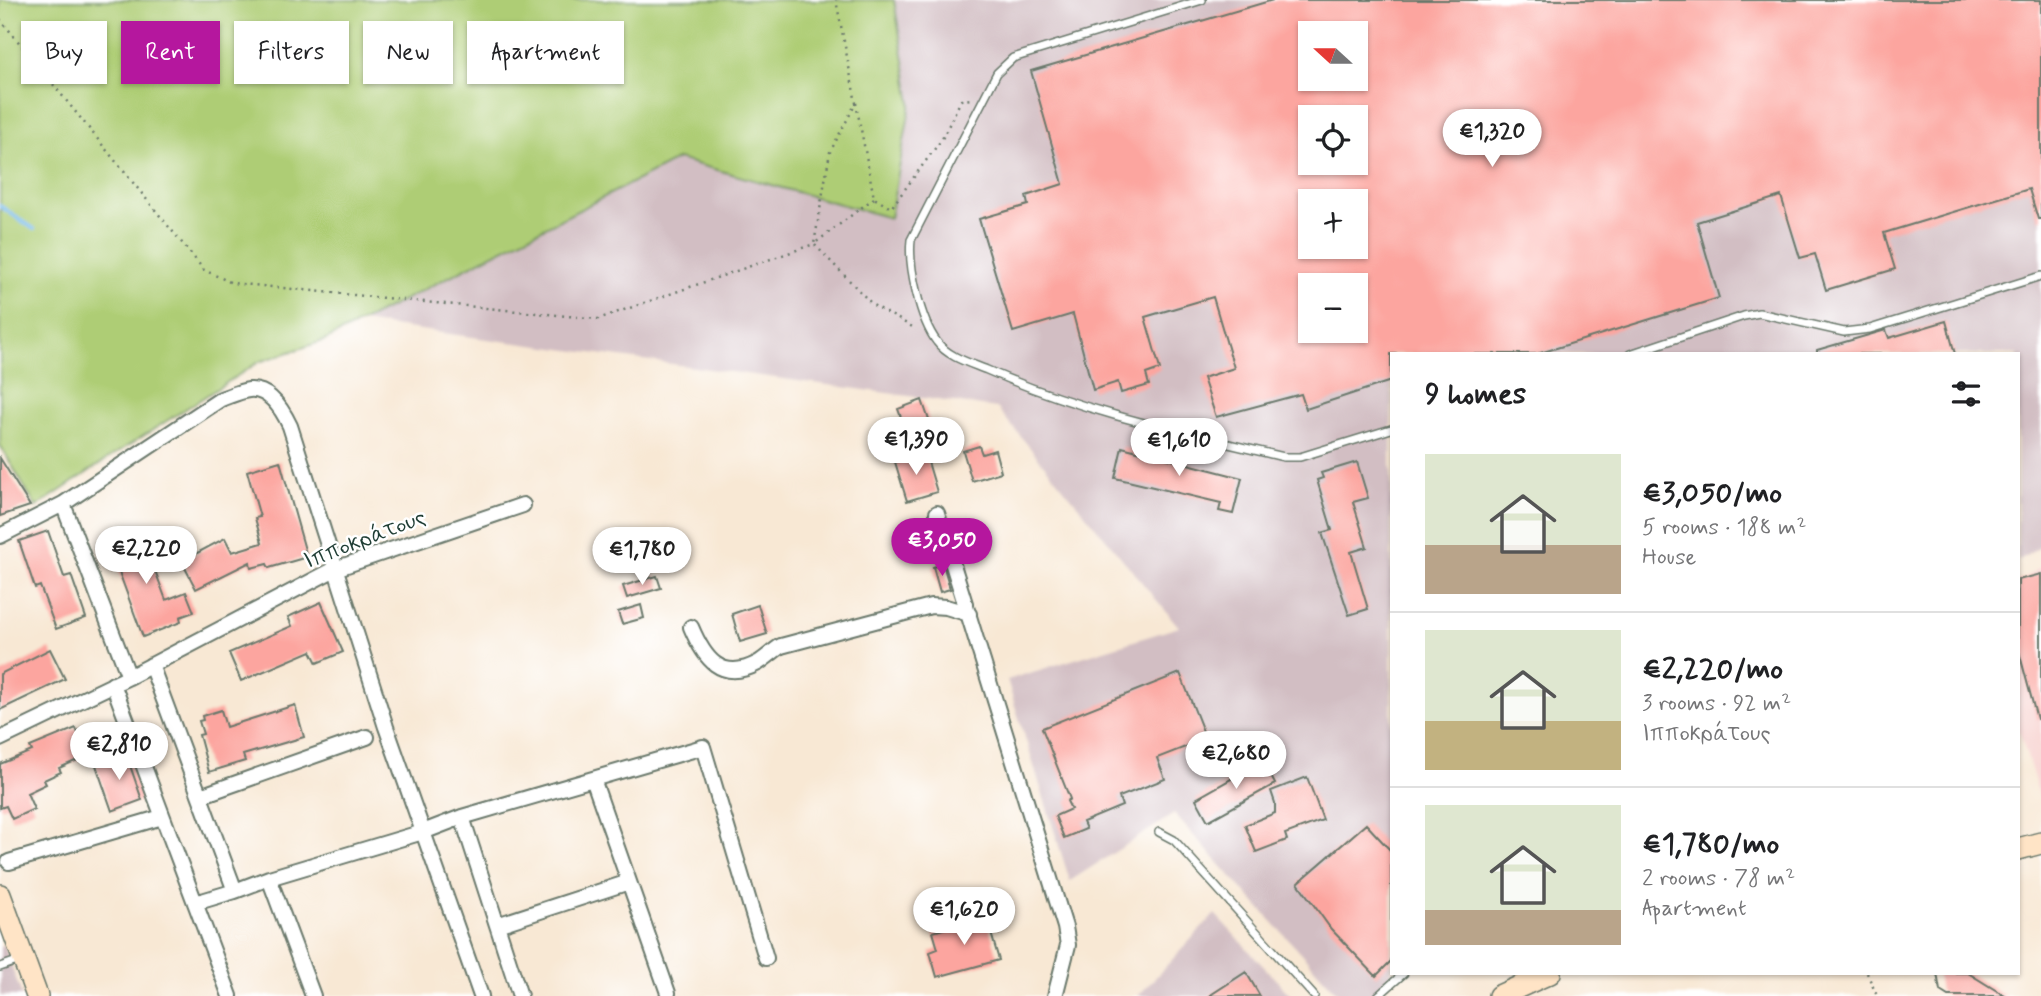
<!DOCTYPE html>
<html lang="en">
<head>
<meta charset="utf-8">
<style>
	body { margin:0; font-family:Mynerve,sans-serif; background:#f6f6f6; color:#202124; height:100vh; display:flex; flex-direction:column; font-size:26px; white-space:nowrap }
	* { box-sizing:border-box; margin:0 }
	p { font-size:23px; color:#757577 }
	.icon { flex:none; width:38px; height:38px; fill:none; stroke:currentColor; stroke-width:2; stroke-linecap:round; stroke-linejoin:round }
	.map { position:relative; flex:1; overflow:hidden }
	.details { position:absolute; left:1390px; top:352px; width:630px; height:623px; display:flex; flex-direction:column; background:#fff; border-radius:0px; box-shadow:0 2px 5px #0004 }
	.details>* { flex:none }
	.top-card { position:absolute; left:21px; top:21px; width:665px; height:63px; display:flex; gap:14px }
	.needle { width:46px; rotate:291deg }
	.buttons { position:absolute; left:1298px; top:21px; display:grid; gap:14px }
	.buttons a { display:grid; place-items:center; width:70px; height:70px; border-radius:0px; background:#fff; box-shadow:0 2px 5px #0004; font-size:35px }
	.price { position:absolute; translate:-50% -60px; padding:0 16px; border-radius:24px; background:#fff; color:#222; font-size:23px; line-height:46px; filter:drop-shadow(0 2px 4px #0008) }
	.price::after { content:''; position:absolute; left:50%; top:42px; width:21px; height:16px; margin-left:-10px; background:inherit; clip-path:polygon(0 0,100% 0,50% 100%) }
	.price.current { background:#b5179e; color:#fff }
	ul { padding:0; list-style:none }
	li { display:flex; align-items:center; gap:21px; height:175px; padding:0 35px }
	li+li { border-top:2px solid #e0e0e0 }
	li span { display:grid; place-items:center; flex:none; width:196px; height:140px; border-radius:0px; color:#555 }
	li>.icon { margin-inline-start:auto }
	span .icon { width:84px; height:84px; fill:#fffc; stroke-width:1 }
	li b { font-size:30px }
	h2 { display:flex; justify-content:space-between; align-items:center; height:84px; padding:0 35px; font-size:30px }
	.pill { padding:0 24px; border-radius:0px; background:#fff; box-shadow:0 2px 5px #0004; font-size:24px; line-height:63px }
	.pill.current { background:#b5179e; color:#fff }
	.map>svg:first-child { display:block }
	.built { fill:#f7d0cd }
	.industrial { fill:#d2bec3; fill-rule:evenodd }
	.grass { fill:#aecd75; stroke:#668554; stroke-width:2 }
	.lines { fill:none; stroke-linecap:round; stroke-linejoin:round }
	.stream { stroke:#78bcee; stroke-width:4.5 }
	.building { fill:#fca59f; fill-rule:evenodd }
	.lane-casing { stroke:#6b796c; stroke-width:10 }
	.street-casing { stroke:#6b796c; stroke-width:18 }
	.secondary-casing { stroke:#6b796c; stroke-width:24 }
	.path { stroke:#6b796c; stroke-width:2.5; stroke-dasharray:2 5; stroke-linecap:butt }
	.lane { stroke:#fff; stroke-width:7 }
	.street { stroke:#fff; stroke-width:14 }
	.secondary { stroke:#ffe4c6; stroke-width:21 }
	.labels { text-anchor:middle; stroke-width:5; stroke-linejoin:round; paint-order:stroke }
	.street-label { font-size:23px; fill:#1f3d34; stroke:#fff }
</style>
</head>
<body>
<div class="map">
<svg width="2041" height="996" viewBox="0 0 2041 996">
	<rect width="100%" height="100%" fill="#fff"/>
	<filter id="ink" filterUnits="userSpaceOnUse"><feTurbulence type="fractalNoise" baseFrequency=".0143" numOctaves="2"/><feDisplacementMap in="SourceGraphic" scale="14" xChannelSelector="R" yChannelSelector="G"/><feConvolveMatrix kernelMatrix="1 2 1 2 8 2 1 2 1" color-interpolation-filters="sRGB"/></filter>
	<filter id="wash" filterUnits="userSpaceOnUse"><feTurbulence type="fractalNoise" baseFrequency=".00686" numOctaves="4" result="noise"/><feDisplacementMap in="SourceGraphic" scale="28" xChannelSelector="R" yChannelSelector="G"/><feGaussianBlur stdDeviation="1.57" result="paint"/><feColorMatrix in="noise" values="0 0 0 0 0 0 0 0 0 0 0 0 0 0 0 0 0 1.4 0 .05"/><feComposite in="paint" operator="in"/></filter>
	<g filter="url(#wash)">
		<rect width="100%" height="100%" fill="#f8e8d4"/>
		<path class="built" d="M2041,567V801L2018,727V583Z"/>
		<path class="industrial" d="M0,0H2041V546L2018,561V354H1391V973H1394L1370,996H1340L1174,814L1070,881L1007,680L1179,627L997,408L192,299ZM1311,33H1356V79H1311ZM1311,117H1356V163H1311ZM1311,201H1356V247H1311ZM1311,285H1356V331H1311Z
			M1215,914L1291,996H1138Z
			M4,945L22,996H0V947Z"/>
		<path class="grass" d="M0,0H894L911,103L890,218L678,159L326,340L259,362L109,458L36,507L0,445Z"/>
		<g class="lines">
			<path class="stream" d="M0,206L34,229"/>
		</g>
		<g id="blocks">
			<path class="building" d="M1273,0H2041V219H2038L2029,189L1884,233L1895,269L1826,290L1815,254L1800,258L1781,196L1697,222L1719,298L1537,354H1391V381L1306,409L1301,394L1216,417L1203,378L1234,368L1213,297L1145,317L1160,369L1146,374L1149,385L1121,393L1118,382L1093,390L1073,314L1013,332L979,219L1028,205L1026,196L1063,184L1031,71ZM1311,33H1356V79H1311ZM1311,117H1356V163H1311ZM1311,201H1356V247H1311ZM1311,285H1356V331H1311Z
				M1946,321L1955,354H1817V350L1886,330L1889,338Z
				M922,400L930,423L919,427L926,445L913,450L898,409Z
				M979,446L982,454L995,450L1001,472L972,481L963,451Z
				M1122,447L1242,478L1233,514L1219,511L1221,503L1115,478Z
				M925,452L937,492L907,501L895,462Z
				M0,458L30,506L0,516Z
				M280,461L307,557L269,568L267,564L251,568L250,562L196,589L183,564L185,563L184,560L225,538L232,552L262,543L255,518L260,517L247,471Z
				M1357,462L1368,498L1353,502L1367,547L1351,552L1368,609L1349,615L1322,533L1332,530L1317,480L1323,478L1321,473Z
				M140,530L166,600L186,592L194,612L180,617L181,622L143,637L108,542Z
				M48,531L64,577L71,575L86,618L56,629L40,586L35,588L19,541Z
				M943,564L950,589L940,592L933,567Z
				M2041,574V718L2037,719L2018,648V580Z
				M657,576L661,588L627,598L623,586Z
				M321,602L343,652L317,663L311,651L241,681L229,653L292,626L288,617Z
				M641,605L644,618L622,624L618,612Z
				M758,605L767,634L740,642L732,614Z
				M50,649L65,679L0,710V674Z
				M1180,673L1206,739L1157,758L1165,779L1119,797L1122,806L1083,822L1086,829L1064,838L1055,816L1071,809L1067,801L1070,799L1042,728Z
				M295,705L304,737L243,755L245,761L209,772L199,735L203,734L199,721L203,720L202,716L221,710L226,727Z
				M76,728L87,756L59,768L61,772L44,780L46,784L27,793L34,809L12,819L6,806L0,808V764L32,751L30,747Z
				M126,754L142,800L112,811L96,765Z
				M1263,761L1275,784L1208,821L1196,799Z
				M1307,777L1323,820L1285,834L1287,840L1256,852L1245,825L1275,813V803L1271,791Z
				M1366,824L1391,851V961L1376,976L1331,929L1298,883Z
				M986,916L999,960L937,977L930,952L938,949L933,932Z
				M1246,972L1260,996H1209Z
				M1937,973H1968L2005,996H1948L1940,991Z"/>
		</g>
	</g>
	<g filter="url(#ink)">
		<use href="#blocks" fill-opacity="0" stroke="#6b796c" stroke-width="2"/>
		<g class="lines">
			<defs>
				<path id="lane" d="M1202,0L1013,58L997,73L911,240C908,266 920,320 937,342C948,357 970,363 987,370C1082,412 1183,433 1284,457H1300L1391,429
					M1630,354L1744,316L1759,313L1844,332L1870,329L2041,276
					M1159,832L1174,840L1314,996
					M0,967L20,960
					M1378,996L1404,973"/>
				<path id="street" d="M63,504L129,677
					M937,513L1065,927L1068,945L1055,996
					M0,536L63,504L221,399C230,396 240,391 249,390C270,388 283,411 290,426L386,727L481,996
					M691,627C704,658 721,683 758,663C766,658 773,651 781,646L931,606L946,607L969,614
					M151,665L235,891L269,878L313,996
					M113,684L230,996
					M0,739L129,677L335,569L523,505
					M593,779L668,993
					M200,796L367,737
					M462,817L520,996
					M9,862L162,817
					M269,878L423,832L462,817L703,747L766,958
					M195,903L235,891
					M497,925L629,882"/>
				<path id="secondary" d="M2018,849L2041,843
					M0,895L37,996
					M1499,996L1550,973"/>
			</defs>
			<use href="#lane" class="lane-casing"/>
			<use href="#street" class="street-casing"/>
			<use href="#secondary" class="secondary-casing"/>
			<path class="path" d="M0,19L204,270L232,283L598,319L814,244L830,152L856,103L836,0
				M856,103L874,198L891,208L942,139L961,100L972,99
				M874,198L814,244L873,305L916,329
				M1867,973L1877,996"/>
			<use href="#lane" class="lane"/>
			<use href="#street" class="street"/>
			<use href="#secondary" class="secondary"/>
		</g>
	</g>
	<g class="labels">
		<g class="street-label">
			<text transform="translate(364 538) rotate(-21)" y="8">Ιπποκράτους</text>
		</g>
	</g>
</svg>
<div class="buttons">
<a><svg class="needle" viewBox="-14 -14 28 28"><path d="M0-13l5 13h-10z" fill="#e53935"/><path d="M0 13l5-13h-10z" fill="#757577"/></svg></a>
<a><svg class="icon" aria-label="locate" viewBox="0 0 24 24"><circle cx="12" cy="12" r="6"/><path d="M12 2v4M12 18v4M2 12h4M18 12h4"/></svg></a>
<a>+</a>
<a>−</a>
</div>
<b class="price" style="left:1492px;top:169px">€1,320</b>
<b class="price" style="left:916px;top:477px">€1,390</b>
<b class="price" style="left:1179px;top:478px">€1,610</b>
<b class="price current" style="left:942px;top:578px">€3,050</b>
<b class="price" style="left:146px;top:586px">€2,220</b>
<b class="price" style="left:642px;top:587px">€1,780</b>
<b class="price" style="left:119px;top:782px">€2,810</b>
<b class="price" style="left:1236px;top:791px">€2,680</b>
<b class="price" style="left:964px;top:947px">€1,620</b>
<div class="top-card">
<a class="pill">Buy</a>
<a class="pill current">Rent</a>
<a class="pill">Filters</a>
<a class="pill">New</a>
<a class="pill">Apartment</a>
</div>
<section class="details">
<h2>9 homes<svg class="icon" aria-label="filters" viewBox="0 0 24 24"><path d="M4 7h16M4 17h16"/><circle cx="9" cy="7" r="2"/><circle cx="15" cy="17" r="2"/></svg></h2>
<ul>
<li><span style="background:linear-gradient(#dfe7d0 65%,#b9a48a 0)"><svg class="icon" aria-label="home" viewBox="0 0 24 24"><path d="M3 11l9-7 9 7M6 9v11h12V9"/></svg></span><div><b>€3,050/mo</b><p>5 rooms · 188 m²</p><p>House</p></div></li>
<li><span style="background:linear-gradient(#dfe7d0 65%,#c2b280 0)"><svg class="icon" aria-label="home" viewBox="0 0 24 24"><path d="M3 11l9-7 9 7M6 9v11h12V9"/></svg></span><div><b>€2,220/mo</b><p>3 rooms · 92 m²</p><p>Ιπποκράτους</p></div></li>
<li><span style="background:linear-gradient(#dfe7d0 75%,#b9a48a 0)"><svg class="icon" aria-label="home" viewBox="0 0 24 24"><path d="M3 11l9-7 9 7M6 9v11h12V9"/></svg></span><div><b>€1,780/mo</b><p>2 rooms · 78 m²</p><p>Apartment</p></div></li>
</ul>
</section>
</div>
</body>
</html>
